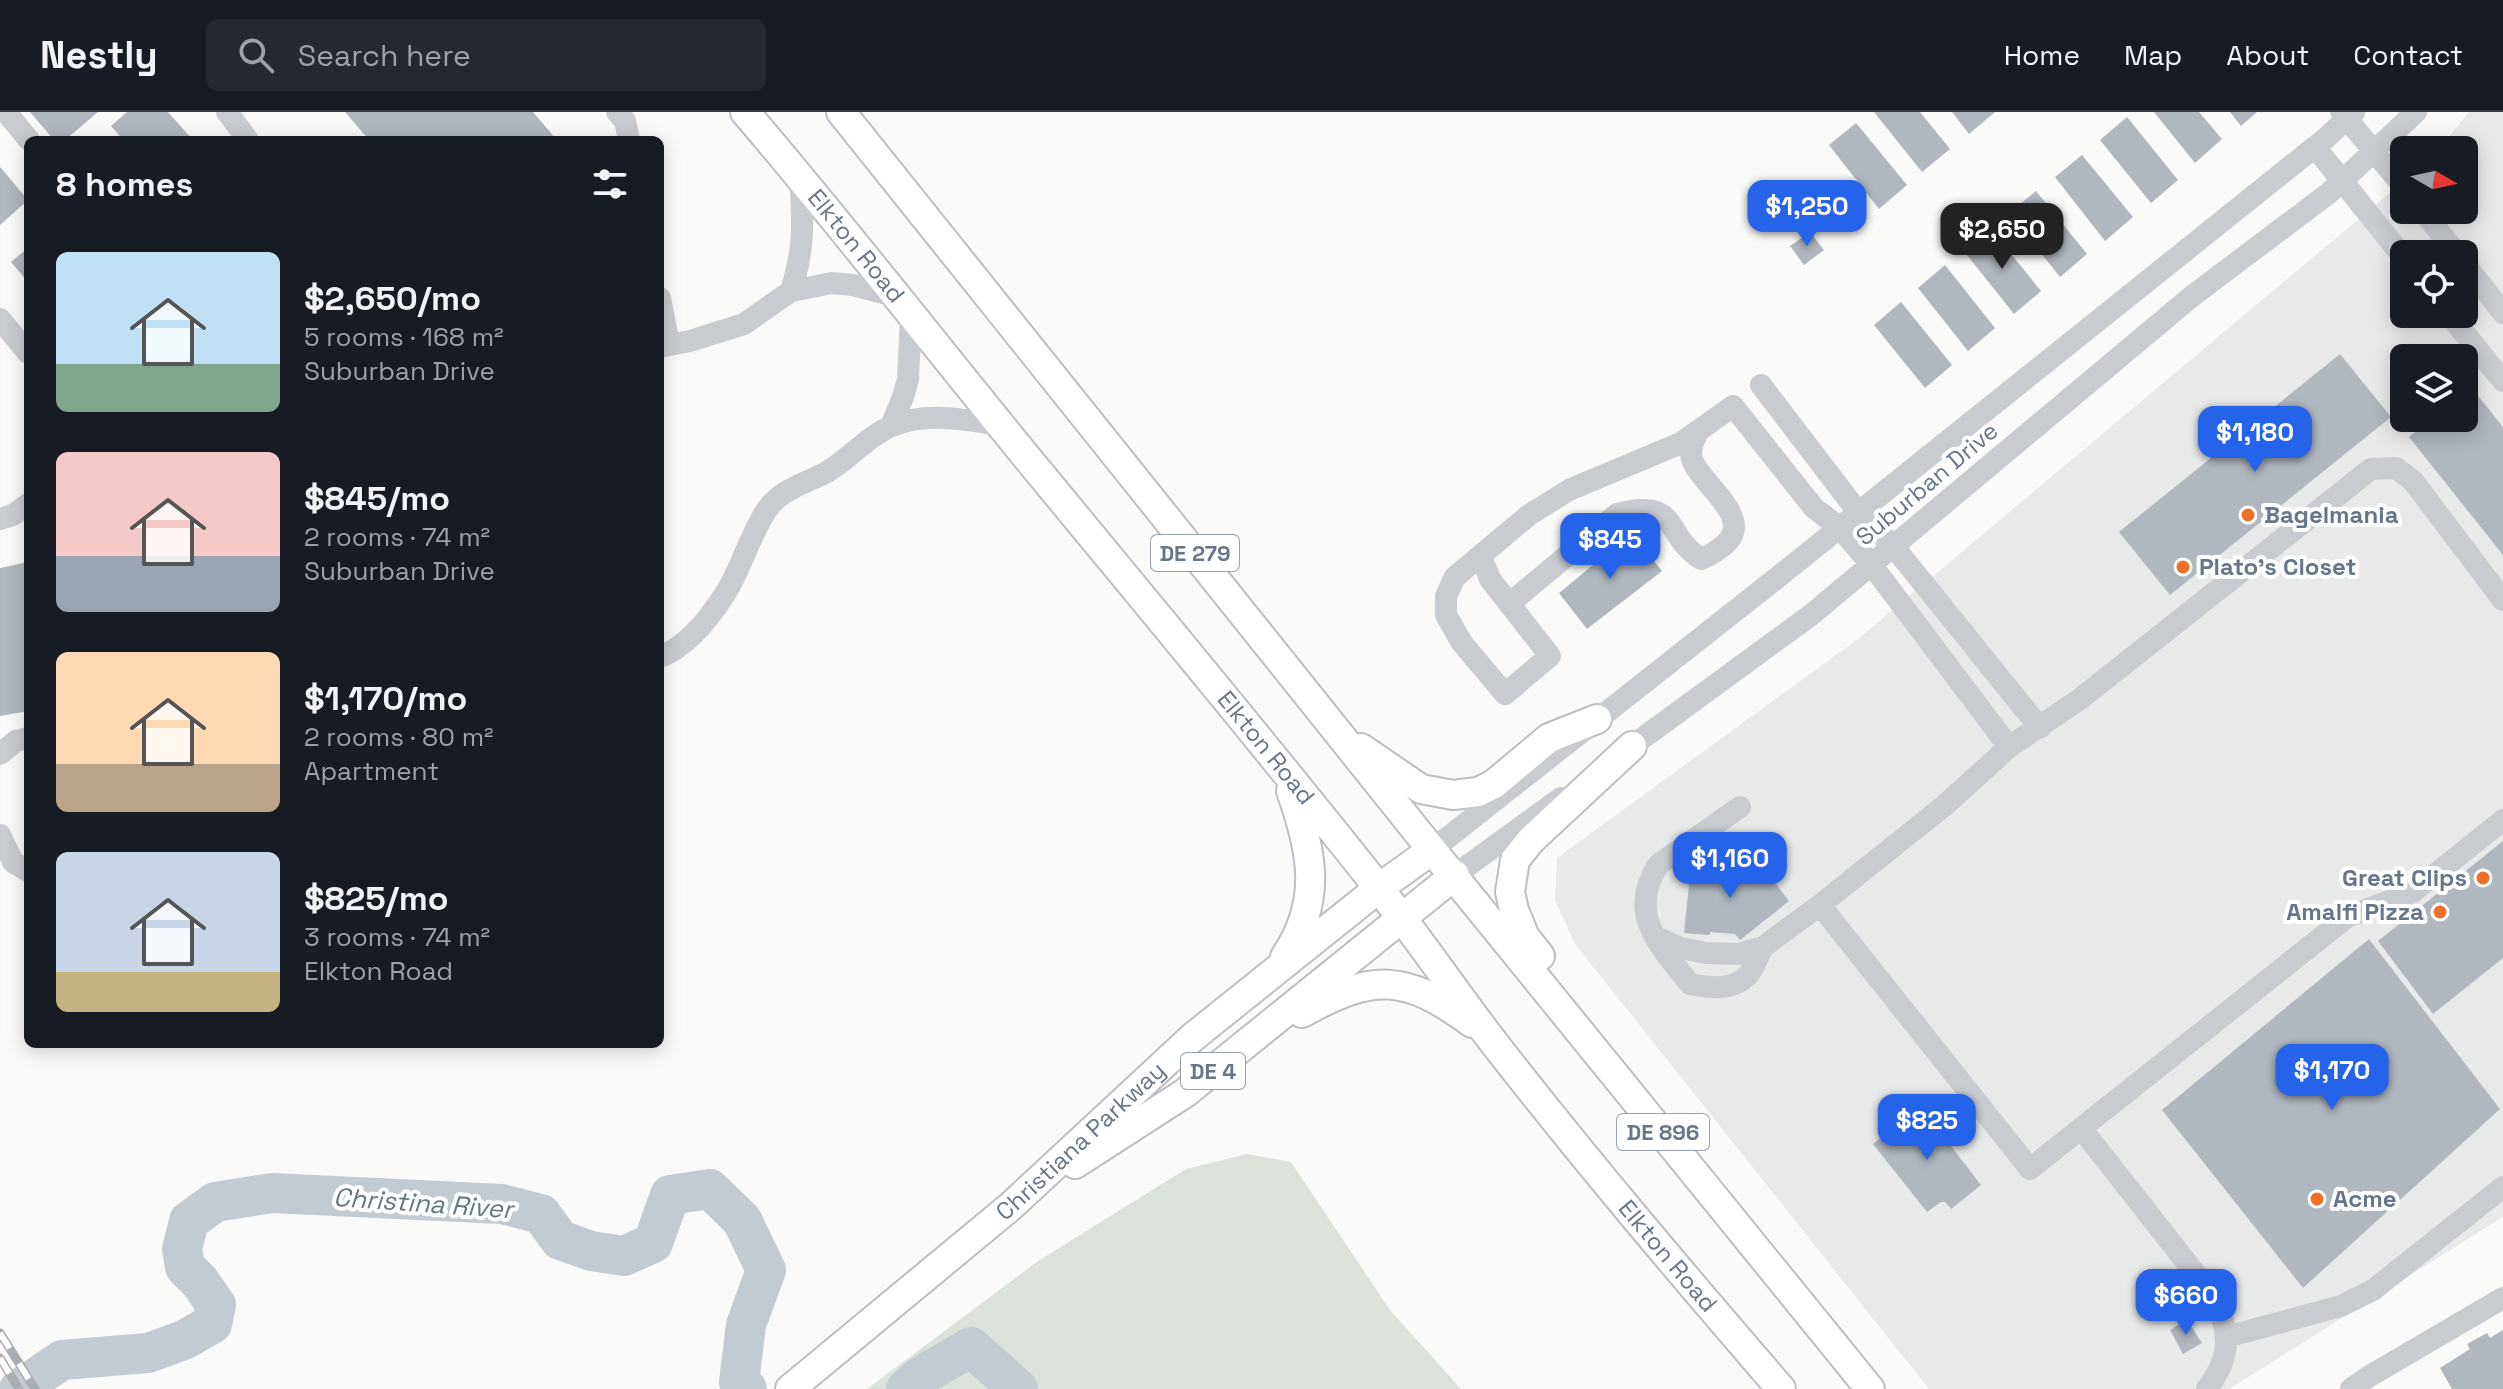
<!DOCTYPE html>
<html lang="en">
<head>
<meta charset="utf-8">
<style>
	body { margin:0; font-family:"Space Grotesk",sans-serif; background:#242831; color:#f1f3f6; height:100vh; display:flex; flex-direction:column; font-size:30px; white-space:nowrap }
	* { box-sizing:border-box; margin:0 }
	p { font-size:26px; color:#9ea1a6 }
	.icon { flex:none; width:44px; height:44px; fill:none; stroke:currentColor; stroke-width:2; stroke-linecap:round; stroke-linejoin:round }
	.map { position:relative; flex:1; overflow:hidden }
	.side { position:absolute; left:24px; top:24px; width:640px; height:912px; display:flex; flex-direction:column; background:#171b24; border-radius:12px; box-shadow:0 4px 20px #0003 }
	.side>* { flex:none }
	.needle { width:52px; rotate:99deg }
	.tools { position:absolute; left:2390px; top:24px; display:grid; gap:16px }
	.tools a { display:grid; place-items:center; width:88px; height:88px; border-radius:12px; background:#171b24; box-shadow:0 4px 20px #0003; font-size:40px }
	.price { position:absolute; translate:-50% -68px; padding:0 18px; border-radius:16px; background:#2563eb; color:#fff; font-size:26px; line-height:52px; filter:drop-shadow(0 2px 4px #0008) }
	.price::after { content:''; position:absolute; left:50%; top:48px; width:24px; height:18px; margin-left:-12px; background:inherit; clip-path:polygon(0 0,100% 0,50% 100%) }
	.price.current { background:#222; color:#fff }
	ul { padding:0; list-style:none }
	li { display:flex; align-items:center; gap:24px; height:200px; padding:0 32px }
	li span { display:grid; place-items:center; flex:none; width:224px; height:160px; border-radius:12px; color:#555 }
	li>.icon { margin-inline-start:auto }
	span .icon { width:96px; height:96px; fill:#fffc; stroke-width:1 }
	li b { font-size:34px }
	h2 { display:flex; justify-content:space-between; align-items:center; height:96px; padding:0 32px; font-size:34px }
	header { display:flex; align-items:center; gap:48px; box-sizing:border-box; height:112px; padding:0 40px; background:#171b24; border-bottom:2px solid #363941 }
	header strong { font-size:38px }
	nav { display:flex; gap:44px; margin-inline-start:auto; font-size:28px }
	.search { width:560px; height:72px; background:#242831; display:flex; align-items:center; gap:20px; box-sizing:border-box; padding:0 28px; border-radius:12px; color:#9ea1a6; font-size:30px }
	.map>svg:first-child { display:block }
	.built { fill:#e8e9e9; fill-rule:evenodd }
	.green { fill:#dbe2d9 }
	.lines { fill:none; stroke-linecap:round; stroke-linejoin:round }
	.river { stroke:#c2cbd1; stroke-width:40 }
	.building { fill:#b0b7bf }
	.major-casing { stroke:#bbbec3; stroke-width:32 }
	.minor { stroke:#c8cbcf; stroke-width:22 }
	.major { stroke:#fff; stroke-width:28 }
	.rail-casing { stroke:#a8adb4; stroke-width:9 }
	.rail { stroke:#fff; stroke-width:6; stroke-dasharray:18; stroke-linecap:butt }
	.poi-dot { fill:#ec7025; stroke:#fff; stroke-width:3 }
	.labels { text-anchor:middle; stroke-width:8; stroke-linejoin:round; paint-order:stroke }
	.shield { fill:#fff; stroke:#959fad; stroke-width:2 }
	.shield-label { font-size:22px; font-weight:bold; fill:#67768a }
	.street-label { font-size:24px; fill:#67768a; stroke:#fff }
	.poi-label { font-size:24px; font-weight:bold; fill:#67768a; stroke:#fff; text-anchor:start }
	.water-label { font-size:26px; font-style:italic; fill:#637785; stroke:#fff }
</style>
</head>
<body>
<header>
<strong>Nestly</strong>
<div class="search"><svg class="icon" aria-label="search" viewBox="0 0 24 24"><circle cx="10" cy="10" r="6"/><path d="M15 15l6 6"/></svg>Search here</div>
<nav><a>Home</a><a>Map</a><a>About</a><a>Contact</a></nav>
</header>
<div class="map">
<svg width="2503" height="1277" viewBox="0 0 2503 1277">
	<rect width="100%" height="100%" fill="#fafaf8"/>
	<path class="built" d="M2469,0H2503V1105L2229,1277H1929L1575,832L1555,788L1557,746L1858,527L2404,69V98H2464V38H2438ZM2404,142H2464V202H2404ZM2404,246H2464V306H2404Z"/>
	<path class="green" d="M1247,1042L1291,1050L1390,1198L1461,1277H867L1038,1149L1186,1057Z"/>
	<g class="lines">
		<path class="river" d="M19,1277L62,1248L148,1241L184,1228L212,1212L216,1193L200,1170L185,1155L182,1137L189,1109L215,1090L272,1081L502,1092L541,1102L560,1128L591,1139L624,1144L653,1131L670,1083L710,1077L742,1108L766,1158L746,1213L739,1270L747,1277
			M906,1277L921,1264L971,1235L1018,1277"/>
	</g>
	<path class="building" d="M30,0H98L65,28H54Z
		M127,0H168L193,28H123L111,14Z
		M345,0H533L557,28H369Z
		M1874,0H1920L1950,37L1922,60Z
		M1952,0H1995L1969,22Z
		M2154,0H2199L2222,27L2195,51Z
		M2230,0H2257L2241,14Z
		M2127,5L2178,68L2151,91L2100,28Z
		M1856,11L1907,73L1879,97L1829,33Z
		M2082,43L2133,105L2105,129L2055,65Z
		M0,55L28,88L0,113Z
		M2036,79L2087,142L2060,165L2009,101Z
		M1804 98a14 14 0 1 1 28 0a14 14 0 1 1-28 0Z
		M1990,116L2041,179L2014,202L1963,138Z
		M1810,120L1824,138L1804,153L1790,134Z
		M28,136V170L11,150Z
		M1945,153L1995,216L1968,239L1918,176Z
		M1901,190L1952,253L1925,276L1874,213Z
		M2340,242L2391,305L2170,483L2119,420Z
		M2471,275L2503,315V443L2409,325L2432,306H2464V281Z
		M1632,421L1662,459L1587,517L1559,481Z
		M28,450V599L0,604V456Z
		M2503,729V846L2433,902L2378,829Z
		M1747,743L1768,771L1772,767L1789,789L1740,828L1735,822L1710,820V823L1684,821L1691,753L1718,756L1717,760L1738,762L1733,754Z
		M2369,827L2500,997L2303,1176L2162,998Z
		M1920,994L1981,1073L1951,1097L1945,1090H1941L1927,1100L1873,1032Z
		M2187,1208L2202,1231L2183,1242L2170,1218Z
		M2503,1218V1277H2452L2440,1256L2470,1237L2467,1232L2487,1221L2490,1226Z"/>
	<g class="lines">
		<defs>
			<g id="major">
				<path id="s1" d="M745,0C847,119 943,244 1043,365C1155,501 1268,636 1377,774C1417,824 1452,876 1491,927C1584,1047 1682,1162 1781,1277"/>
				<path d="M841,0L1432,738L1870,1277"/>
				<path d="M1361,636L1421,677L1453,683L1478,680L1494,672L1549,626L1597,607"/>
				<path d="M1540,844L1525,825L1514,798L1510,780L1515,748L1531,728L1632,634"/>
				<path d="M1285,845C1323,789 1312,738 1291,679"/>
				<path d="M1302,901C1374,861 1405,862 1472,911"/>
				<path d="M1075,1052L1185,981L1455,763"/>
				<path id="s2" d="M790,1277L1011,1094L1193,925L1379,776L1432,738"/>
			</g>
		</defs>
		<use href="#major" class="major-casing"/>
		<path class="minor" d="M6,0L29,28
			M227,0L248,28
			M617,0L625,9L629,28
			M2341,0L2404,75
			M2315,35L2404,146
			M2422,98L2457,142
			M2464,151L2503,201
			M791,179C805,135 803,109 800,64
			M660,186L669,233
			M2449,202L2503,269
			M0,207L28,241
			M660,235L690,229L744,212L791,179L832,171L853,173L895,184
			M1761,273L1858,400L1894,435L2040,616
			M891,314L903,285L908,267L911,204
			M0,407L13,403L28,392
			M1481,445L1490,467L1550,544L1505,582L1462,531L1446,503V484L1455,465L1529,403L1569,378L1681,331L1733,294L1814,396L1839,415L1871,452L2009,635
			M1509,492L1617,402C1680,385 1663,423 1701,447C1710,444 1715,440 1723,434C1756,407 1704,375 1693,350C1688,339 1693,330 1698,320
			M660,545C688,534 709,507 725,482C741,457 749,425 766,399C779,378 806,371 827,360C849,347 869,323 892,314C927,299 965,308 1001,313
			M0,642L16,629L28,626
			M1621,642L1811,503L2191,185L2329,81L2416,0
			M1740,695L1658,753C1627,802 1659,833 1690,872C1709,876 1732,879 1747,864C1754,857 1758,844 1763,835
			M0,723L13,750L28,759
			M1432,738L1773,469L2326,26L2354,0
			M1455,763L1561,686
			M1820,793L2030,1057L2347,805L2413,780L2503,708
			M1656,825L1681,836L1706,841L1739,842L1763,835L1820,793L1944,694L2009,635L2080,587L2371,357L2396,356L2413,369L2503,488
			M2081,1016L2216,1188C2231,1224 2230,1246 2207,1277
			M2226,1225L2341,1194L2373,1178L2503,1075
			M2351,1277L2368,1265L2503,1186"/>
		<use href="#major" class="major"/>
		<defs>
			<path id="rail" d="M0,1221L35,1277
				M0,1246L19,1277"/>
		</defs>
		<use href="#rail" class="rail-casing"/>
		<use href="#rail" class="rail"/>
	</g>
	<g class="poi-dot">
		<circle cx="2248" cy="403" r="8"/>
		<circle cx="2183" cy="455" r="8"/>
		<circle cx="2483" cy="766" r="8"/>
		<circle cx="2440" cy="800" r="8"/>
		<circle cx="2317" cy="1087" r="8"/>
	</g>
	<g class="labels">
		<g class="shield">
			<rect x="1151" y="423" width="88" height="36" rx="6"/>
			<rect x="1181" y="941" width="64" height="36" rx="6"/>
			<rect x="1617" y="1002" width="92" height="36" rx="6"/>
		</g>
		<g class="shield-label">
			<text x="1195" y="449">DE 279</text>
			<text x="1213" y="967">DE 4</text>
			<text x="1663" y="1028">DE 896</text>
		</g>
		<g class="street-label">
			<text dy="8" stroke="none"><textPath href="#s1" startOffset="174">Elkton Road</textPath></text>
			<text transform="translate(1927 372) rotate(-40)" y="8">Suburban Drive</text>
			<text dy="8" stroke="none"><textPath href="#s1" startOffset="822">Elkton Road</textPath></text>
			<text dy="8" stroke="none"><textPath href="#s2" startOffset="382">Christiana Parkway</textPath></text>
			<text dy="8" stroke="none"><textPath href="#s1" startOffset="1470">Elkton Road</textPath></text>
		</g>
		<g class="poi-label">
			<text x="2264" y="411">Bagelmania</text>
			<text x="2199" y="463">Plato's Closet</text>
			<text x="2467" y="774" text-anchor="end">Great Clips</text>
			<text x="2424" y="808" text-anchor="end">Amalfi Pizza</text>
			<text x="2333" y="1095">Acme</text>
		</g>
		<g class="water-label">
			<text transform="translate(423 1091) rotate(4)" y="9">Christina River</text>
		</g>
	</g>
</svg>
<div class="tools">
<a><svg class="needle" viewBox="-14 -14 28 28"><path d="M0-13l5 13h-10z" fill="#e53935"/><path d="M0 13l5-13h-10z" fill="#9ea1a6"/></svg></a>
<a><svg class="icon" aria-label="locate" viewBox="0 0 24 24"><circle cx="12" cy="12" r="6"/><path d="M12 2v4M12 18v4M2 12h4M18 12h4"/></svg></a>
<a><svg class="icon" aria-label="layers" viewBox="0 0 24 24"><path d="M12 4l9 5-9 5-9-5zM3 14l9 5 9-5"/></svg></a>
</div>
<b class="price" style="left:1807px;top:136px">$1,250</b>
<b class="price current" style="left:2002px;top:159px">$2,650</b>
<b class="price" style="left:2255px;top:362px">$1,180</b>
<b class="price" style="left:1610px;top:469px">$845</b>
<b class="price" style="left:1730px;top:788px">$1,160</b>
<b class="price" style="left:2332px;top:1000px">$1,170</b>
<b class="price" style="left:1927px;top:1050px">$825</b>
<b class="price" style="left:2186px;top:1225px">$660</b>
<section class="side">
<h2>8 homes<svg class="icon" aria-label="filters" viewBox="0 0 24 24"><path d="M4 7h16M4 17h16"/><circle cx="9" cy="7" r="2"/><circle cx="15" cy="17" r="2"/></svg></h2>
<ul>
<li><span style="background:linear-gradient(#bfe0f5 70%,#7fa58c 0)"><svg class="icon" aria-label="home" viewBox="0 0 24 24"><path d="M3 11l9-7 9 7M6 9v11h12V9"/></svg></span><div><b>$2,650/mo</b><p>5 rooms · 168 m²</p><p>Suburban Drive</p></div></li>
<li><span style="background:linear-gradient(#f6c9c9 65%,#9aa5b1 0)"><svg class="icon" aria-label="home" viewBox="0 0 24 24"><path d="M3 11l9-7 9 7M6 9v11h12V9"/></svg></span><div><b>$845/mo</b><p>2 rooms · 74 m²</p><p>Suburban Drive</p></div></li>
<li><span style="background:linear-gradient(#ffd9b3 70%,#b9a48a 0)"><svg class="icon" aria-label="home" viewBox="0 0 24 24"><path d="M3 11l9-7 9 7M6 9v11h12V9"/></svg></span><div><b>$1,170/mo</b><p>2 rooms · 80 m²</p><p>Apartment</p></div></li>
<li><span style="background:linear-gradient(#c9d6e8 75%,#c2b280 0)"><svg class="icon" aria-label="home" viewBox="0 0 24 24"><path d="M3 11l9-7 9 7M6 9v11h12V9"/></svg></span><div><b>$825/mo</b><p>3 rooms · 74 m²</p><p>Elkton Road</p></div></li>
</ul>
</section>
</div>
</body>
</html>
